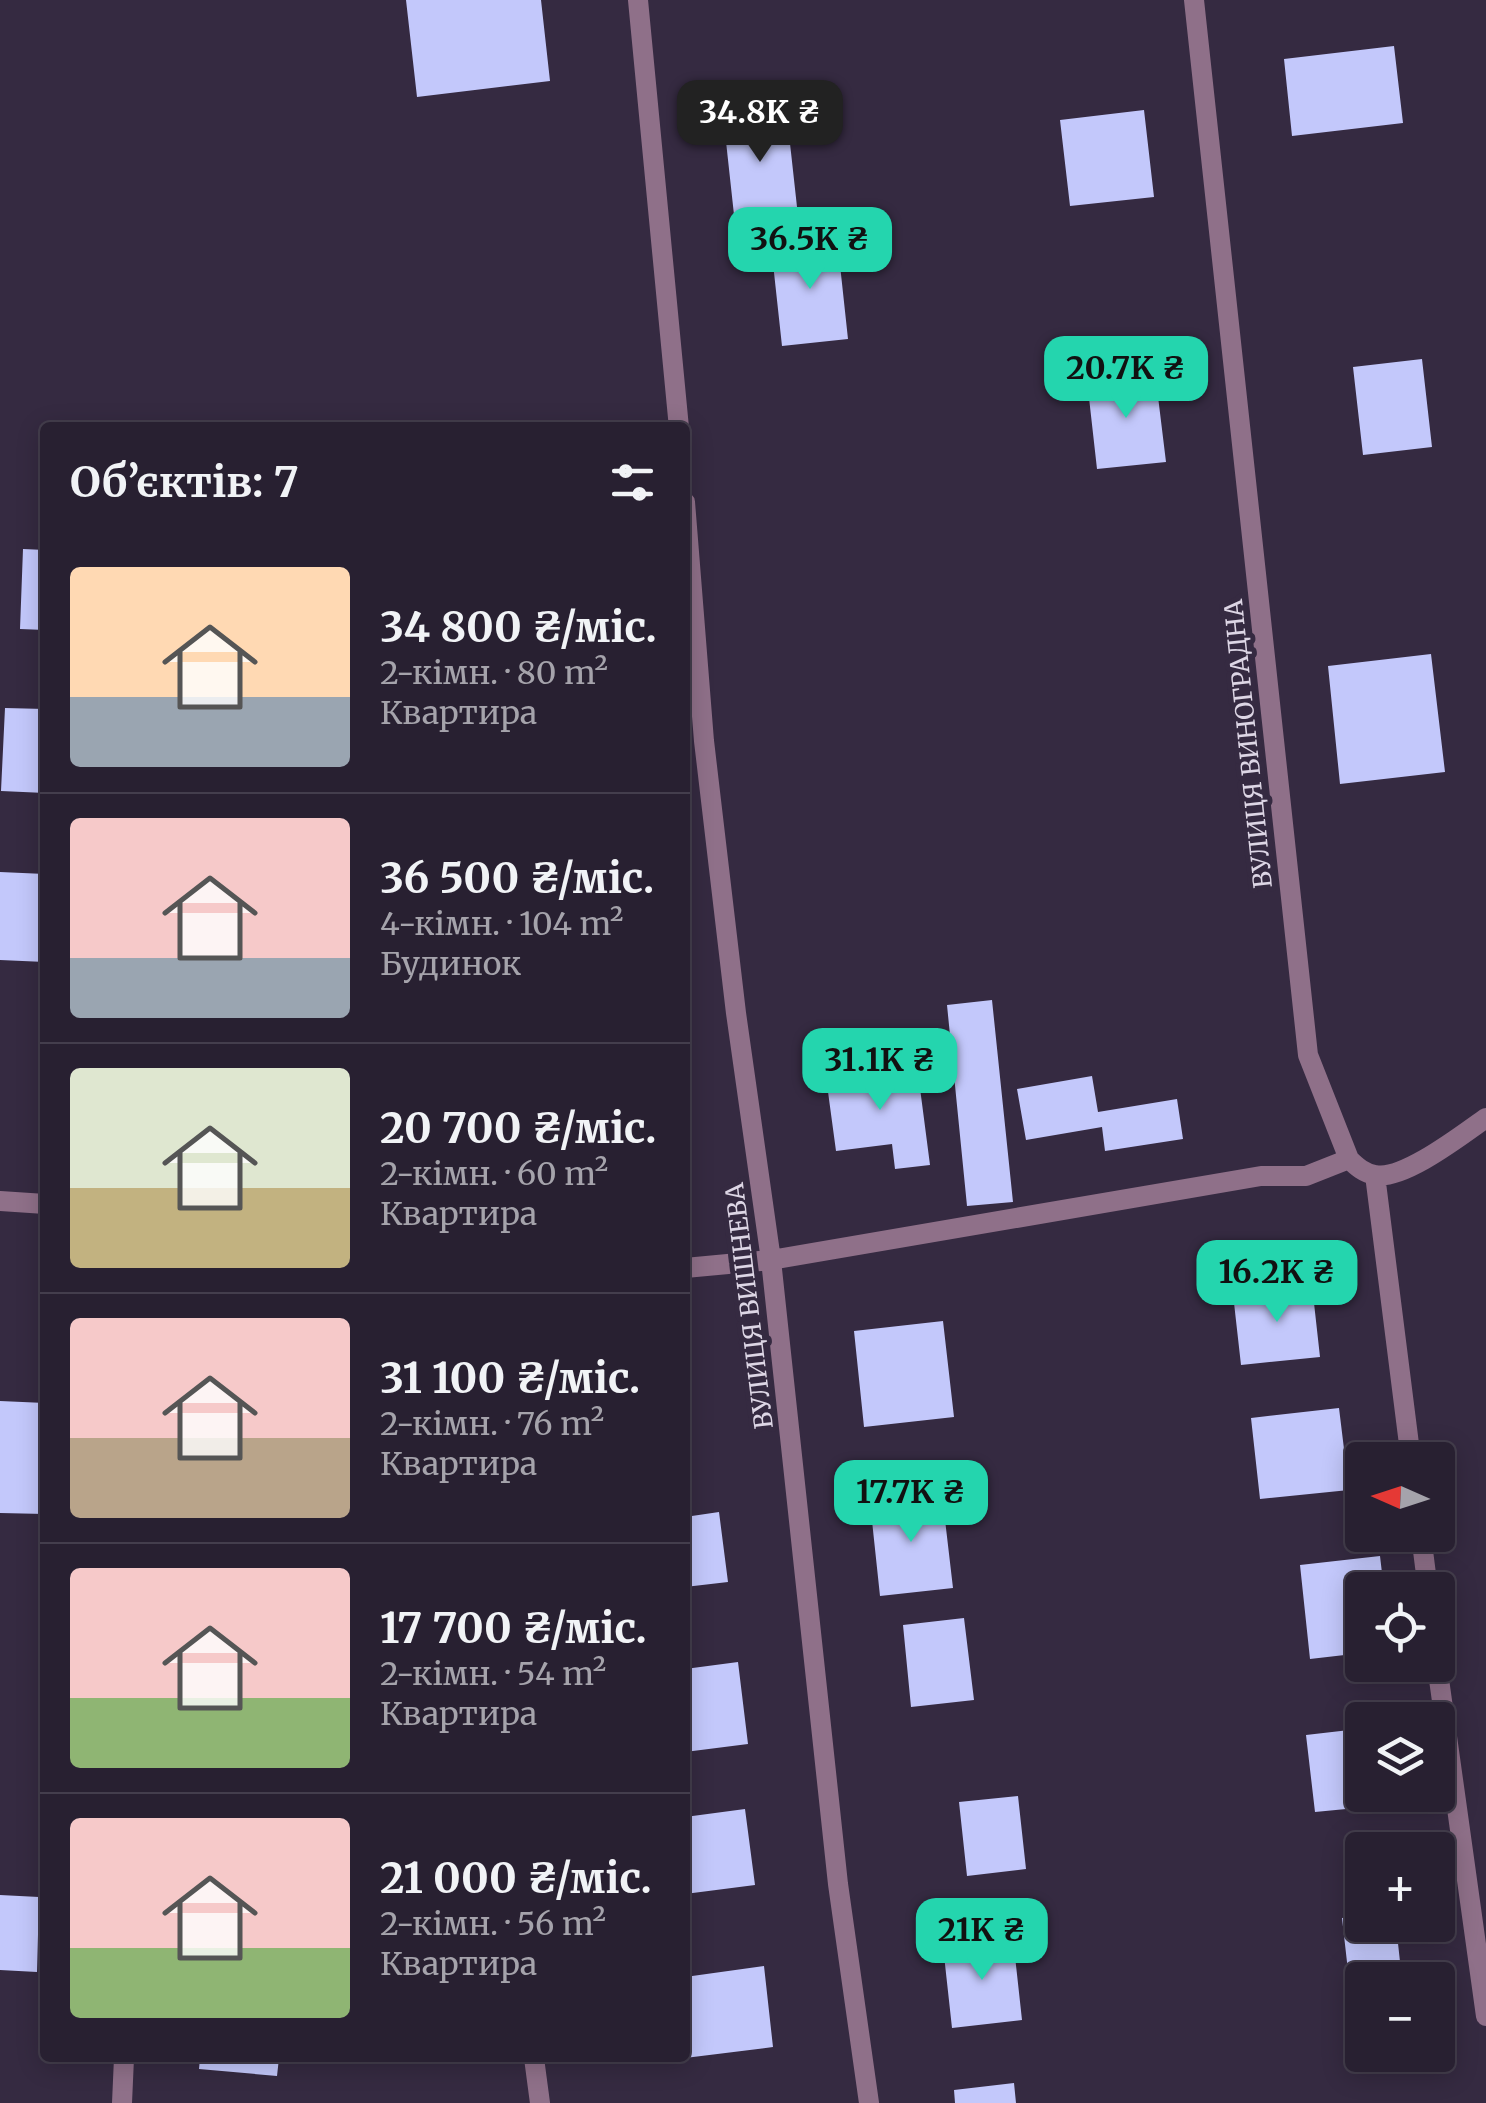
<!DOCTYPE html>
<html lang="uk">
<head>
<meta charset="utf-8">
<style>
	body { margin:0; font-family:Merriweather,serif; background:#302839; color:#f1f3f6; height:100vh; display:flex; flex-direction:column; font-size:38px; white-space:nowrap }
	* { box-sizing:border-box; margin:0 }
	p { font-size:32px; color:#a5a3ab }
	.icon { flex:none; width:55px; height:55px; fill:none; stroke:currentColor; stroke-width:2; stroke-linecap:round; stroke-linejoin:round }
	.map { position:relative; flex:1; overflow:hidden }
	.panel { position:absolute; left:40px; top:422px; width:650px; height:1640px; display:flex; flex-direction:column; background:#282031; border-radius:10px; box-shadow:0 5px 25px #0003,0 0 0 2px #443e4d }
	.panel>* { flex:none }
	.needle { width:65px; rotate:273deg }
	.controls { position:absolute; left:1345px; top:1442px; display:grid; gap:20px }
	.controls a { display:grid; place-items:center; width:110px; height:110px; border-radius:10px; background:#282031; box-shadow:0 5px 25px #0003,0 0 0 2px #443e4d; font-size:50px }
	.price { position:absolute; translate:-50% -85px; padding:0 22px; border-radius:20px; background:#24d5ae; color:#111; font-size:32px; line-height:65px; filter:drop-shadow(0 2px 5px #0008) }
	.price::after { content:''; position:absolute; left:50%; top:60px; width:30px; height:22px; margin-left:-15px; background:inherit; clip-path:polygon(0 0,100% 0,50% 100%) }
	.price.active { background:#222; color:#fff }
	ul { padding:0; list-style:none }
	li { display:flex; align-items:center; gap:30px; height:250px; padding:0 30px }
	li+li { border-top:2px solid #443e4d }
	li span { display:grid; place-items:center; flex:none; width:280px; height:200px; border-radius:10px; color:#555 }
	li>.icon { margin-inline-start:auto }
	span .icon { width:120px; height:120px; fill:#fffc; stroke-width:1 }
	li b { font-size:42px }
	h2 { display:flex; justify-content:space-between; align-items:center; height:120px; padding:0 30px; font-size:42px }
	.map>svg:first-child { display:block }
	.building { fill:#c3c8fb }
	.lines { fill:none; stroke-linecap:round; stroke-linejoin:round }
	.street { stroke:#8f7089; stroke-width:20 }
	.labels { text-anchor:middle; stroke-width:10; stroke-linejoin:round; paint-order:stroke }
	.street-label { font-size:25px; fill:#ddd6e5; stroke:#352a41 }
</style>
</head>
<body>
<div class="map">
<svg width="1486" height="2103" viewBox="0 0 1486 2103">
	<rect width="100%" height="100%" fill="#352a41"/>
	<path class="building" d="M406,0H541L550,81L417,97Z
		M1394,46L1403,123L1292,136L1284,59Z
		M786,107L798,216L735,224L723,114Z
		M1144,110L1154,197L1070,206L1060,120Z
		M837,237L848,339L782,346L771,245Z
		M1422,359L1432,447L1363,455L1353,367Z
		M1155,372L1166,462L1097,469L1087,380Z
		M23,549L45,550V630L20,629Z
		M1431,654L1445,772L1340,784L1328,666Z
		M5,708L45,709V793L1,791Z
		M0,872L45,874V962L0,960Z
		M992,1000L1013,1202L967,1206L947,1005Z
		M917,1065L930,1165L895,1169L892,1144L836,1151L826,1077Z
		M1092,1076L1098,1112L1177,1099L1183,1139L1105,1151L1102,1127L1026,1140L1017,1089Z
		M1312,1285L1320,1357L1241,1365L1233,1294Z
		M943,1321L954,1417L864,1427L854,1331Z
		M0,1401L45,1403V1514L0,1513Z
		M1339,1408L1349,1490L1260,1499L1251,1418Z
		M942,1494L953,1588L880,1596L870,1502Z
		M719,1512L728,1582L685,1587V1517Z
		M1380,1556L1384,1590H1362V1653L1310,1659L1300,1565Z
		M964,1618L974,1700L911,1707L903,1625Z
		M738,1662L748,1744L685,1752V1669Z
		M1358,1729L1362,1795H1366L1367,1807L1315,1812L1306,1735Z
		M1018,1796L1026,1869L967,1876L959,1802Z
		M745,1809L755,1885L685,1894V1817Z
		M0,1895L39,1897L37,1972L0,1970Z
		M1362,1916V1925H1396L1402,1980H1362V2014L1353,2015L1342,1918Z
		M1013,1938L1022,2020L952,2028L943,1946Z
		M764,1966L773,2047L685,2058V1977Z
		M200,2058H279L277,2076L199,2069Z
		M1014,2083L1016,2103H955L954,2090Z"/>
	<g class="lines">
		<path class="street" d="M638,0L679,428
			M1194,0L1308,1055L1349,1159C1357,1167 1364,1173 1375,1175C1403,1181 1463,1134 1486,1118
			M685,502L704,741L736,1013L771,1260L838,1884L869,2103
			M1375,1175L1411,1460
			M0,1201L45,1204
			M685,1268L771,1260L1261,1176H1306L1349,1159
			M1421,1535L1428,1590
			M1437,1665L1486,2016
			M534,2058L540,2103
			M122,2103L124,2058"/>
	</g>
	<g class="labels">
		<g class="street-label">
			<text transform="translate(1248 744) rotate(-96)" y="9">ВУЛИЦЯ ВИНОГРАДНА</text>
			<text transform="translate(749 1306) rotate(-97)" y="9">ВУЛИЦЯ ВИШНЕВА</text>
		</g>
	</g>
</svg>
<div class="controls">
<a><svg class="needle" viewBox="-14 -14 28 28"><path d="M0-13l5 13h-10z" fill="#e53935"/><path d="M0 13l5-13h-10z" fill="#a5a3ab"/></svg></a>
<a><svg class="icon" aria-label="locate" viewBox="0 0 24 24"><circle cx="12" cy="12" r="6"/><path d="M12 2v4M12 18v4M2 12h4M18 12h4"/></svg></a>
<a><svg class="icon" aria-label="layers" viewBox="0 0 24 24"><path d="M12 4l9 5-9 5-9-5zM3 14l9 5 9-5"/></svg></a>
<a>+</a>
<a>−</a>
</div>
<b class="price active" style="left:760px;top:165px">34.8K ₴</b>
<b class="price" style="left:810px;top:292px">36.5K ₴</b>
<b class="price" style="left:1126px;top:421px">20.7K ₴</b>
<b class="price" style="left:880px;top:1113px">31.1K ₴</b>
<b class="price" style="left:1277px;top:1325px">16.2K ₴</b>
<b class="price" style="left:911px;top:1545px">17.7K ₴</b>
<b class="price" style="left:982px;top:1983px">21K ₴</b>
<section class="panel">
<h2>Об’єктів: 7<svg class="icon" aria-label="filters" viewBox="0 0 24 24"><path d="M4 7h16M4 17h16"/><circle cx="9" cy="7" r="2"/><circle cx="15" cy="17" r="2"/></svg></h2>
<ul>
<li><span style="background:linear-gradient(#ffd9b3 65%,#9aa5b1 0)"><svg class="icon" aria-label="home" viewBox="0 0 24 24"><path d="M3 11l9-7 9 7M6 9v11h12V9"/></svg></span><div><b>34 800 ₴/міс.</b><p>2-кімн. · 80 m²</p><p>Квартира</p></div></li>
<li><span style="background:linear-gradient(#f6c9c9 70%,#9aa5b1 0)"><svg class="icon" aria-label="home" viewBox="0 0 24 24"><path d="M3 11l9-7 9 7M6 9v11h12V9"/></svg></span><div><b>36 500 ₴/міс.</b><p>4-кімн. · 104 m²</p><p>Будинок</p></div></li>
<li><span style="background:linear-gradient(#dfe7d0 60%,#c2b280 0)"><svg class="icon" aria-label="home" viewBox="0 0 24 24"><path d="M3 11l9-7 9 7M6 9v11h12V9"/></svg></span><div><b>20 700 ₴/міс.</b><p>2-кімн. · 60 m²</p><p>Квартира</p></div></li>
<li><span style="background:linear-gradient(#f6c9c9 60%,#b9a48a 0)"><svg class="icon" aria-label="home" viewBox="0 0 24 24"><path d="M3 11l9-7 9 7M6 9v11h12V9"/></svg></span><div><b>31 100 ₴/міс.</b><p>2-кімн. · 76 m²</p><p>Квартира</p></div></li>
<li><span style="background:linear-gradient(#f6c9c9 65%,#8fb573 0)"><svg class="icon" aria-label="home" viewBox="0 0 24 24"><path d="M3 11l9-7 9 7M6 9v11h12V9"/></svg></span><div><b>17 700 ₴/міс.</b><p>2-кімн. · 54 m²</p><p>Квартира</p></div></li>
<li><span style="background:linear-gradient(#f6c9c9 65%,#8fb573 0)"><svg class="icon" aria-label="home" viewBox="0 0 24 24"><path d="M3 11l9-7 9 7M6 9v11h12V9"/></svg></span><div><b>21 000 ₴/міс.</b><p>2-кімн. · 56 m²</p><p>Квартира</p></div></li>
</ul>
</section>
</div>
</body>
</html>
